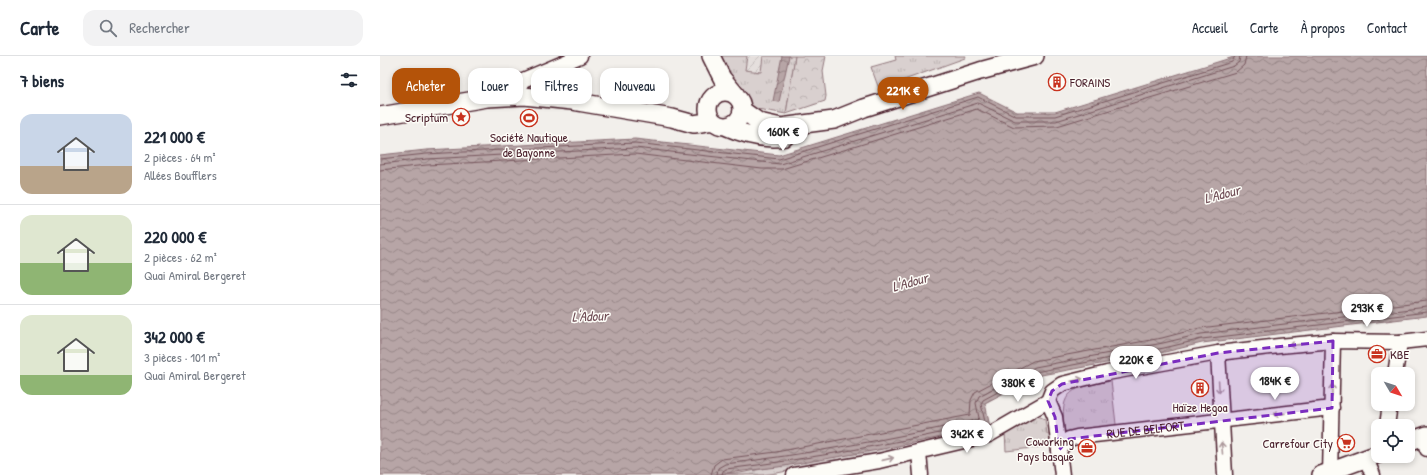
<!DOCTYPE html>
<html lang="fr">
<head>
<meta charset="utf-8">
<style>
	body { margin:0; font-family:"Patrick Hand",sans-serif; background:#f2f2f3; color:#1f2937; height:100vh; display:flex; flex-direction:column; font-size:15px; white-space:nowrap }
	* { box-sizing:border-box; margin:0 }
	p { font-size:13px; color:#747a83 }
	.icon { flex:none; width:22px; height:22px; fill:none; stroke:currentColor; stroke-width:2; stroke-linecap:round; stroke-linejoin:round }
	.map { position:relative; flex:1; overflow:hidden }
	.details { display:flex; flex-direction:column; background:#fff; width:380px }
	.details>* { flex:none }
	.hud { position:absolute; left:12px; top:12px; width:380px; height:36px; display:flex; gap:8px }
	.needle { width:26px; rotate:129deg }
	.fabs { position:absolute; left:991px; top:311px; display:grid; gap:8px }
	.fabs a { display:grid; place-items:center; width:44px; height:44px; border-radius:8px; background:#fff; box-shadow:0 2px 6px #0003; font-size:20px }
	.price { position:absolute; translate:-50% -34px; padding:0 9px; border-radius:14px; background:#fff; color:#222; font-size:13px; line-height:26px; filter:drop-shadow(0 1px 2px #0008) }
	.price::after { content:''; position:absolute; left:50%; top:24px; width:12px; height:9px; margin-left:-6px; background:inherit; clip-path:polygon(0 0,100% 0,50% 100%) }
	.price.selected { background:#b45309; color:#fff }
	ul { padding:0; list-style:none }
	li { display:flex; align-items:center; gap:12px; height:100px; padding:0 20px }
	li+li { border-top:1px solid #e0e1e3 }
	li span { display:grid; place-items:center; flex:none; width:112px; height:80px; border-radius:12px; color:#555 }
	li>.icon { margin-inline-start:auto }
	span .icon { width:48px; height:48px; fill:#fffc; stroke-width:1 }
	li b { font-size:17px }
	h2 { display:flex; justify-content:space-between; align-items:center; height:48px; padding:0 20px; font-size:17px }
	.tag { padding:0 14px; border-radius:12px; background:#fff; box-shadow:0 2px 6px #0003; font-size:14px; line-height:36px }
	.tag.selected { background:#b45309; color:#fff }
	header { display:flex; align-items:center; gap:24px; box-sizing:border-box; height:56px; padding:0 20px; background:#fff; border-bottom:1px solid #e0e1e3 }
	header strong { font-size:19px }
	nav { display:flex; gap:22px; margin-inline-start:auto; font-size:14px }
	.search { width:280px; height:36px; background:#f2f2f3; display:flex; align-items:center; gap:10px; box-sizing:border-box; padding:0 14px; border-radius:12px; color:#747a83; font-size:15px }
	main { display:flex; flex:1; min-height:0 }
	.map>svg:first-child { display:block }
	.industrial { fill:url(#industrial-furrows) }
	.grass { fill:url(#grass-tufts); stroke:#92787d }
	.forest { fill:url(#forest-crowns); stroke:#92787d }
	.wetland { fill:url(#wetland-marsh); stroke:#92787d }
	.water { fill:url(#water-waves); stroke:#8b6f75 }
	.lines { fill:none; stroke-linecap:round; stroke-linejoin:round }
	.shore { stroke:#76555c; stroke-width:1 }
	.minor-casing { stroke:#4a1f2b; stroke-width:17 }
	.major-casing { stroke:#4a1f2b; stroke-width:20 }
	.minor { stroke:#fdfcf7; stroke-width:14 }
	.major { stroke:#fdfcf7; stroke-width:17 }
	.oneway { stroke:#ac999b }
	.marked { fill:#7b2cbf; fill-opacity:0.2; stroke:#7b2cbf; stroke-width:3; stroke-dasharray:8 5; stroke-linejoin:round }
	.labels { text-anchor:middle; stroke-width:3; stroke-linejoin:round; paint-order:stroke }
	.poi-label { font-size:13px; fill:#4a1f2b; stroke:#fdfcf7; text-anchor:end }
	.street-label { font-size:13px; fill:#4a1f2b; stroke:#fdfcf7 }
	.water-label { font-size:14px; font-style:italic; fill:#704e56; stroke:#fdfcf7 }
</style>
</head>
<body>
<header>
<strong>Carte</strong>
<div class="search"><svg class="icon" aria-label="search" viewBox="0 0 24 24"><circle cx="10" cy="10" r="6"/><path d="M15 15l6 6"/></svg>Rechercher</div>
<nav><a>Accueil</a><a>Carte</a><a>À propos</a><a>Contact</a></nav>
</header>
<main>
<section class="details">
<h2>7 biens<svg class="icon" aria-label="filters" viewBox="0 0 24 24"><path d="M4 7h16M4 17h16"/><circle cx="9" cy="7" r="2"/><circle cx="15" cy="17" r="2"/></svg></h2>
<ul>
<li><span style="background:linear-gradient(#c9d6e8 65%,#b9a48a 0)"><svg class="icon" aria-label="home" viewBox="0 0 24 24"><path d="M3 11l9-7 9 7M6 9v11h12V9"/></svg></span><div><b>221 000 €</b><p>2 pièces · 64 m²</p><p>Allées Boufflers</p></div></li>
<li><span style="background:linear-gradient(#dfe7d0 60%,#8fb573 0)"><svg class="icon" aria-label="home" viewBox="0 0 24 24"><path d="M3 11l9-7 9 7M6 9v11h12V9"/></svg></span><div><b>220 000 €</b><p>2 pièces · 62 m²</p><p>Quai Amiral Bergeret</p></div></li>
<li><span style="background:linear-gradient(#dfe7d0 75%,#8fb573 0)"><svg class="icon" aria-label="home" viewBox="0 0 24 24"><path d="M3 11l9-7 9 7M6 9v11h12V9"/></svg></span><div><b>342 000 €</b><p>3 pièces · 101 m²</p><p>Quai Amiral Bergeret</p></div></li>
</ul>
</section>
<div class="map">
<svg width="1047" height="419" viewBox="0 0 1047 419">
	<defs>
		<pattern id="industrial-furrows" width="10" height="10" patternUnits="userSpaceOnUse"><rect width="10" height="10" fill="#e5dfdd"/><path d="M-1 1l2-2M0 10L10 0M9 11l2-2" fill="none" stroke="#c6bfbe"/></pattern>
		<pattern id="grass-tufts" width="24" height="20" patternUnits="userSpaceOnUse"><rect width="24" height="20" fill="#d9d0cf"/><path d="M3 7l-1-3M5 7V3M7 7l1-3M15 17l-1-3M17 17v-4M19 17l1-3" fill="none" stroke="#bcb2b2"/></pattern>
		<pattern id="forest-crowns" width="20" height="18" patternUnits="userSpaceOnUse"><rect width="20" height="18" fill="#d9d0cf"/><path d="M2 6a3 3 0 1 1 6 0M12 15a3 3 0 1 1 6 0" fill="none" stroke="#bcb2b2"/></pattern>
		<pattern id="wetland-marsh" width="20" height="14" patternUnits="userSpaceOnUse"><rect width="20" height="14" fill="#d9d0cf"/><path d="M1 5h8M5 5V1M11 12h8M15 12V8" fill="none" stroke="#bcb2b2"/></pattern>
		<pattern id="water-waves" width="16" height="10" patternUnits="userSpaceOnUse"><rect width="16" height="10" fill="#b7a5a6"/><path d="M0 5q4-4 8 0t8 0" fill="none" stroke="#978687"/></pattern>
	</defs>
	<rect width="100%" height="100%" fill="#f2efeb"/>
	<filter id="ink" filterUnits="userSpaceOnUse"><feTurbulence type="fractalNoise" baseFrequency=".025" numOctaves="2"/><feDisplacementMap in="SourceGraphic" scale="8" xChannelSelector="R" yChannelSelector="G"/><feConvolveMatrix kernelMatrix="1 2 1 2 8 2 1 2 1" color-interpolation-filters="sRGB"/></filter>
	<g filter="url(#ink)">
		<path class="industrial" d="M367,0H383L382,16L365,14Z"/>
		<path class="grass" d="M339,0H367L365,14L381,16L383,0H415L406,58L372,52Z
			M515,0H586L585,2L499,33L491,11L516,4Z
			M731,325L736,368L735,370L685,376C678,332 693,332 731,325Z
			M655,359L665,363L667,378H670V390L626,395L625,377Z"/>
		<path class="forest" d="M415,0H446L443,15L446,40L445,45L406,58Z"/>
		<path class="wetland" d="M583,376L576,380L551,387L397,417L382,419H315L360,417Z"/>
		<path class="water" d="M402,0H409L399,46L393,45Z
			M857,0H1047V260L822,287L785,296L656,320L605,347L610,371L498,394L398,411L329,419H0V99L46,94L255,83L399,99L599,37L637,56H675Z"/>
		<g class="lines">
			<path class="shore" d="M0,103L46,98L255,87L399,103L598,41L636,60H675L852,6L855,0
				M0,108L47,103L255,92L400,108L598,47L635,65H676L854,10L859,6L860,0
				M0,114L47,109L255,98L382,113H402L597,53L634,71L677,70L856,16L864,9L866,0
				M331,419L334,409L342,403L396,396L590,359L591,344L595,336L653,305L782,282L820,272L1047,245
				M337,419L338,412L345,408C430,398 514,382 597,364L599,362L596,347L599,340L655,311L783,287L821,278L1047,251
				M342,419L343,415L346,413C432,403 518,386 603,368L605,366L601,348L603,344L655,316L784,292L822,283L1047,256"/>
			<defs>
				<g id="minor">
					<path d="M135,40L137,33L143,24L200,0"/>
					<path d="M838,297L845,419"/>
					<path d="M1015,318L1020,286"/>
					<path d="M668,345L675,361L682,419"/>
					<path d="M1007,370L1010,348"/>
					<path d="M1043,381L1047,393"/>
					<path id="s1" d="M679,394L689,383L697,381L952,352"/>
					<path d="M539,396L541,419"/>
					<path d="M986,403L993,419"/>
					<path d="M414,419L499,405L609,379L668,345L672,335L682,328L727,317L838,297L899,290L953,285L1020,286L1047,283"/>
					<path d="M950,419L953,285"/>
				</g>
				<path id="major" d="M331,0L342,22L356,39
					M328 53a17 17 0 1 1 34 0a17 17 0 1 1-34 0Z
					M362,54L379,66L401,71L454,64L484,52L600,15L655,0
					M0,60L107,42L144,40L192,45L292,62L314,68L333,65
					M345,70C363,78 386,84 405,81
					M1028,386L1047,379
					M941,419L998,398"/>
			</defs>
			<use href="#minor" class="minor-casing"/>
			<use href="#major" class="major-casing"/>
			<use href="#minor" class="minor"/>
			<use href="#major" class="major"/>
		</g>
		<defs><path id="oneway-shaft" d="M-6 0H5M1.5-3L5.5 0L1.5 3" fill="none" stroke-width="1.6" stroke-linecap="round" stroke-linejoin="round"/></defs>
		<g class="oneway">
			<use href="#oneway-shaft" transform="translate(915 289) rotate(174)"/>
			<use href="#oneway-shaft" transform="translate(697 324) rotate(-13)"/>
			<use href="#oneway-shaft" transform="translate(839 331) rotate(86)"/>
			<use href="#oneway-shaft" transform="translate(952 334) rotate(-89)"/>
			<use href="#oneway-shaft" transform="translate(899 358) rotate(174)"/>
			<use href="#oneway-shaft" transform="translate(842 392) rotate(-95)"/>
			<use href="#oneway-shaft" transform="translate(508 403) rotate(-13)"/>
		</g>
	</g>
	<path class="marked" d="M953,285L952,352L689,383L679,394L675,361L668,345L672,335L682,328L838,297Z"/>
	<defs>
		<symbol id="building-ring" viewBox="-11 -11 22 22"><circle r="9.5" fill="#fdfcf7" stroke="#c8321e" stroke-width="1.5"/><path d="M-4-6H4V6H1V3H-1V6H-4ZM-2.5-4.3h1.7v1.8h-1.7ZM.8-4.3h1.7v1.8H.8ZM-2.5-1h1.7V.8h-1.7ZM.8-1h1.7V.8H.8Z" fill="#c8321e"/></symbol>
		<symbol id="sight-ring" viewBox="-11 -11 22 22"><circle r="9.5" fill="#fdfcf7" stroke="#c8321e" stroke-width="1.5"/><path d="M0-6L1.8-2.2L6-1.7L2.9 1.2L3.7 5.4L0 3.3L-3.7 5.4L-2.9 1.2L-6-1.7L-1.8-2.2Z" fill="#c8321e"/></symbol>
		<symbol id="stadium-ring" viewBox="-11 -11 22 22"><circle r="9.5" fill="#fdfcf7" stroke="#c8321e" stroke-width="1.5"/><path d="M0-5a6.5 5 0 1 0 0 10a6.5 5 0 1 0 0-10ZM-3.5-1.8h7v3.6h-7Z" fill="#c8321e"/></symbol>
		<symbol id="office-ring" viewBox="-11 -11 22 22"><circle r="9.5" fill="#fdfcf7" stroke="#c8321e" stroke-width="1.5"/><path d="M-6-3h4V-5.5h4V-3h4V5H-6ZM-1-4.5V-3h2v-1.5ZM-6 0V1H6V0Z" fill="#c8321e"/></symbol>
		<symbol id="supermarket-ring" viewBox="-11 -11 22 22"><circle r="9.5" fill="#fdfcf7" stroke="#c8321e" stroke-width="1.5"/><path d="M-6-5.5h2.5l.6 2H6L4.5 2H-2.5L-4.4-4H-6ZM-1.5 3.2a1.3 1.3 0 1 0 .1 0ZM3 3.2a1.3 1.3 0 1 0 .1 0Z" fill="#c8321e"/></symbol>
	</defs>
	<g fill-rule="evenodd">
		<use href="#building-ring" x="667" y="16" width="20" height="20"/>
		<use href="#sight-ring" x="71" y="51" width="20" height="20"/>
		<use href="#stadium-ring" x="139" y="52" width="20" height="20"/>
		<use href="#office-ring" x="987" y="288" width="20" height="20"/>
		<use href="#building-ring" x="810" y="322" width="20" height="20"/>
		<use href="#supermarket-ring" x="956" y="377" width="20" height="20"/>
		<use href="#office-ring" x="697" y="382" width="20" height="20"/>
	</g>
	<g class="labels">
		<g class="poi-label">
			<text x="690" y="31" text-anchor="start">FORAINS</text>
			<text x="68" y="66">Scriptum</text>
			<text x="149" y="86" text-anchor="middle">Société Nautique<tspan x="149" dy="15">de Bayonne</tspan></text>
			<text x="1010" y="303" text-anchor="start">KBE</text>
			<text x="820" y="356" text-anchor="middle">Haïze Hegoa</text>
			<text x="694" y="390">Coworking<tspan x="694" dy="15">Pays basque</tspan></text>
			<text x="953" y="392">Carrefour City</text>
		</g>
		<g class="street-label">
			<text dy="5" stroke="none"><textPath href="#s1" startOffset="92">RUE DE BELFORT</textPath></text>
		</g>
		<g class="water-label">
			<text transform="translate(842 138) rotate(-15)" y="5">L'Adour</text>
			<text transform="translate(530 226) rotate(-16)" y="5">L'Adour</text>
			<text transform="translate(210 260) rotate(-2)" y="5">L'Adour</text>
		</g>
	</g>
</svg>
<div class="fabs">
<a><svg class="needle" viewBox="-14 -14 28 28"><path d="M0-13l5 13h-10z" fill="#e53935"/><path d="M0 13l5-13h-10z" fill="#747a83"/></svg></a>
<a><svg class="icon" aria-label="locate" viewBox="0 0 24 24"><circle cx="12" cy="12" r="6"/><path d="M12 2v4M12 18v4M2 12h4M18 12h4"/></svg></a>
</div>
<b class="price selected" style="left:523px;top:55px">221K €</b>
<b class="price" style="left:403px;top:96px">160K €</b>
<b class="price" style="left:987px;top:272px">293K €</b>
<b class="price" style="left:756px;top:324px">220K €</b>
<b class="price" style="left:895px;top:345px">184K €</b>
<b class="price" style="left:638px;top:347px">380K €</b>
<b class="price" style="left:587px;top:398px">342K €</b>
<div class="hud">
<a class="tag selected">Acheter</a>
<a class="tag">Louer</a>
<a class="tag">Filtres</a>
<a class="tag">Nouveau</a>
</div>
</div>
</main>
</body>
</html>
